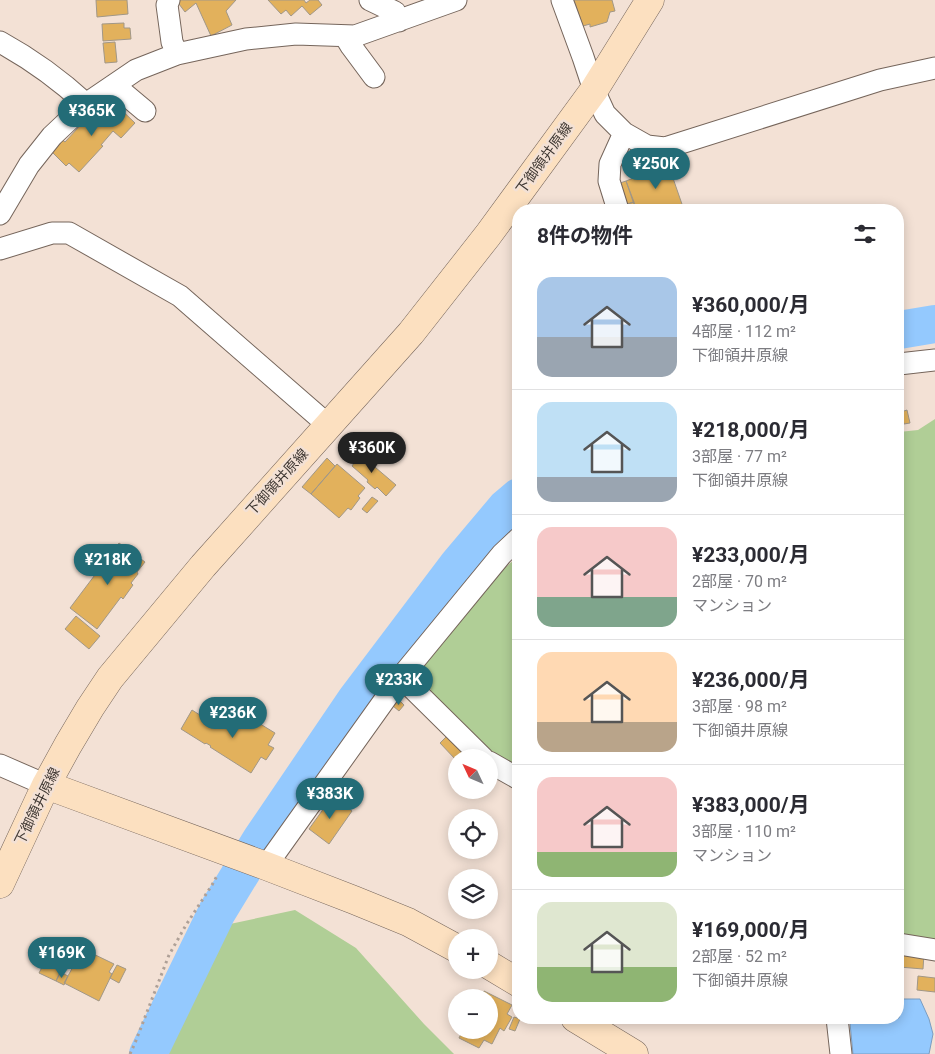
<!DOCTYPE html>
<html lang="ja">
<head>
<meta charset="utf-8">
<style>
	body { margin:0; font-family:Roboto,"Noto Sans JP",sans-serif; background:#f7f7f7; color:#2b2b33; height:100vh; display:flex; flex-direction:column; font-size:19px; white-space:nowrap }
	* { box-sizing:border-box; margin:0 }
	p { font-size:16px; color:#7c7c81 }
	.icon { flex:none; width:28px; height:28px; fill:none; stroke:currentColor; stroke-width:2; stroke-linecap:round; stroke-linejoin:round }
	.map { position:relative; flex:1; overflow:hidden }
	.drawer { position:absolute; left:512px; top:204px; width:392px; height:820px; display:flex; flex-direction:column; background:#fff; border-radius:20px; box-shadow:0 2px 12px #0003 }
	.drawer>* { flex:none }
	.needle { width:32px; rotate:314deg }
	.controls { position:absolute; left:448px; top:749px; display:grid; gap:10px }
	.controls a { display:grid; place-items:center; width:50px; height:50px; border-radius:50%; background:#fff; box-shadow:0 2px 12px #0003; font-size:25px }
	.price { position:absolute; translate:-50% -42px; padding:0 11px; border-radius:18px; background:#236c77; color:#fff; font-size:16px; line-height:32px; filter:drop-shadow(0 1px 2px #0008) }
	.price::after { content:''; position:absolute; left:50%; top:30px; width:15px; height:11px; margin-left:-8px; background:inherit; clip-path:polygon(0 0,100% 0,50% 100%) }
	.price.current { background:#222; color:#fff }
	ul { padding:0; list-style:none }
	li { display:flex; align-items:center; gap:15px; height:125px; padding:0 25px }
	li+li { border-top:1px solid #e1e1e2 }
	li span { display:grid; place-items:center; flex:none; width:140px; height:100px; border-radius:15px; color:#555 }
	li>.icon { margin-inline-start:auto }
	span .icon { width:60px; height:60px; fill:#fffc; stroke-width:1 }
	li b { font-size:21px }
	h2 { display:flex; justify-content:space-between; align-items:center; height:60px; padding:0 25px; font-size:21px }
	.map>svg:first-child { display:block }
	.green { fill:#b0ce96 }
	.water { fill:#94c9fe; stroke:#7a9dc1 }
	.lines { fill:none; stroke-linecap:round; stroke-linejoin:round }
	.river { stroke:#94c9fe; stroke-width:38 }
	.building { fill:#e2b15c; stroke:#a19787 }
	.street-casing { stroke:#75655b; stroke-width:23 }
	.secondary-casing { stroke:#75655b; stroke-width:29 }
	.path { stroke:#aea097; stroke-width:3; stroke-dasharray:2.5 4; stroke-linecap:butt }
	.street { stroke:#fff; stroke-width:21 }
	.secondary { stroke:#fce0c0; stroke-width:28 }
	.labels { text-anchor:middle; stroke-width:5; stroke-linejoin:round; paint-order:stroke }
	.street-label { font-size:14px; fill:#3e3732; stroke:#f3e1d5 }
</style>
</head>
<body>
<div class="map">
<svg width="935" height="1054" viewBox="0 0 935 1054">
	<rect width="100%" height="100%" fill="#f3e1d5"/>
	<path class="green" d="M935,419V944L899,937V432L918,430Z
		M519,556V772L501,762L437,702L420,669L485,584Z
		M295,910L356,948L424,1024L454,1054H153L209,940L230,924Z"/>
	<path class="water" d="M899,999H920L929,1019L933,1034L929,1054H853L850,1023L852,1018H899Z"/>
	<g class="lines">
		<path class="river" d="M899,330L935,324
			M148,1054L217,912L261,840L356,700L458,565L506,508L519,497"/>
	</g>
	<path class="building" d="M96,0H127L128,14L97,17Z
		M176,0H236L226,11L232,25L211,36L196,3L185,12Z
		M268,0H304L306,3L310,0H318L322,5L310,15L302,6L291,16L286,10L281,14Z
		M574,0H612L615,11L610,12L607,22L590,27V24L583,26Z
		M124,23V28H130L131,39L103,41L102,24Z
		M115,42L117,62L105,63L103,43Z
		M112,101L135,123L121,138L113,131L101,145L103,146L79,172L69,163L66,166L49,149L60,138L65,142L89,116L94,121Z
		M666,158L684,210H636L626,181L657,169L655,162Z
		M626,181L634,202L624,205L617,184Z
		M634,202L636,210H626L624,205Z
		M907,410L910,423L904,424L901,412Z
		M355,450L396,485L386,496L377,487L375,489L367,482L368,480L352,466L354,463L348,458Z
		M327,458L335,466L311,494L302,487Z
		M337,464L365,488L358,496L360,498L351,510L348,508L339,518L311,494Z
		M372,497L378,501L367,513L362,509Z
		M119,543L145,562L137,572L138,574L131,583L133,585L123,599L121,597L97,629L70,608Z
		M76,616L100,636L89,649L65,629Z
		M399,700L404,705L399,711L393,706Z
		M192,710L214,724L216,722L222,727L223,724L229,728L239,711L275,733L268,745L274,748L266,760L261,757L251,773L210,747L211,746L206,743L205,744L181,729Z
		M448,735L470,758H456V760L440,743Z
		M332,797L352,811L329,844L309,829Z
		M83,949L114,964L109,972L112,974L99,1001L64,983Z
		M899,952L924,954L923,969L899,967Z
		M48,956L65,964L56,981L39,973Z
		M117,965L126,969L119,983L110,978Z
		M60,972L68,976L64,985L56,981Z
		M918,976L935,978V992L917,990Z
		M484,991L512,1005L507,1014L512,1017L504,1031L500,1028L492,1044L484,1040L479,1048L459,1038L463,1030H489V998H480Z
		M514,1017L520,1019L515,1031L509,1029Z"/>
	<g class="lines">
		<defs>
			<path id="street" d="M169,0L167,5L172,42L177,54
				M370,0L395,12L399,21
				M562,0L583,57L594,90L605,114L624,133L647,146L665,148L880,80L935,68
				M345,36L351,46L374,77
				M0,42C31,59 60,80 86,104
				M114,85L145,111
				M618,210L609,181L610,164L624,133
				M0,214L29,165L52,136L86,104L136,70L177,54L246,39L296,34L355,36L456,0
				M0,249L52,233H69L180,296L328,425
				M899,364L935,360
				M401,677L483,758
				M489,762L519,779
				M0,765L46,785
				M266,866L401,677L502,554L519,538
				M899,944L935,950
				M837,1018L841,1054"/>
			<path id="secondary" d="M46,785L266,866L354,900L408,922L456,948
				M0,884L46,785L68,745L90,708L110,678L203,566L411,333L488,235L594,90L650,0
				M489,965L519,983
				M575,1018L634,1054"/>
		</defs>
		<use href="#street" class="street-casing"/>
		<use href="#secondary" class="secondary-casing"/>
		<path class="path" d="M130,1054L135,1043L169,955L186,925L212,885L218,874"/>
		<use href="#street" class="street"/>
		<use href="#secondary" class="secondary"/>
	</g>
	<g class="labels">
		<g class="street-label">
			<text transform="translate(544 158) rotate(-54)" y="5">下御領井原線</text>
			<text transform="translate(277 482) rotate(-48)" y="5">下御領井原線</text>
			<text transform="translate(37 806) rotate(-64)" y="5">下御領井原線</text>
		</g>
	</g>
</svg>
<div class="controls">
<a><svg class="needle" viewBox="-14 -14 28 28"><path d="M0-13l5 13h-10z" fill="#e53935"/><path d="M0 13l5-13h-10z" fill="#7c7c81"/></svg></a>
<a><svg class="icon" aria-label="locate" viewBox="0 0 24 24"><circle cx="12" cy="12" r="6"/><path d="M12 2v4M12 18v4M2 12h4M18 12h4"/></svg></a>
<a><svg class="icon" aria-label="layers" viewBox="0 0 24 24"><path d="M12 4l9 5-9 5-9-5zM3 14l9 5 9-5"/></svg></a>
<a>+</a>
<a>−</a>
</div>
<b class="price" style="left:92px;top:137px">¥365K</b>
<b class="price" style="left:656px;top:190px">¥250K</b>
<b class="price current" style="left:372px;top:474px">¥360K</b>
<b class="price" style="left:108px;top:586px">¥218K</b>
<b class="price" style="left:399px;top:706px">¥233K</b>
<b class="price" style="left:233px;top:739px">¥236K</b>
<b class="price" style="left:330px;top:820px">¥383K</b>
<b class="price" style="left:62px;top:979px">¥169K</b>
<section class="drawer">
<h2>8件の物件<svg class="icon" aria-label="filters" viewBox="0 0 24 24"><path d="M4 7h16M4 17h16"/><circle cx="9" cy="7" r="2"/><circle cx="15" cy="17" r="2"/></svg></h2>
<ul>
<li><span style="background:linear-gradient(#a9c7e8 60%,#9aa5b1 0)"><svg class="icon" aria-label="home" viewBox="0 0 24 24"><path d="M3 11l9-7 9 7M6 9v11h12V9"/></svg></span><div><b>¥360,000/月</b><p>4部屋 · 112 m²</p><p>下御領井原線</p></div></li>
<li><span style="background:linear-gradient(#bfe0f5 75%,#9aa5b1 0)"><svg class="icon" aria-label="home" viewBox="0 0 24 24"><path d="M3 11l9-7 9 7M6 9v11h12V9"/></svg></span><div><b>¥218,000/月</b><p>3部屋 · 77 m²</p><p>下御領井原線</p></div></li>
<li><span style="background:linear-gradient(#f6c9c9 70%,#7fa58c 0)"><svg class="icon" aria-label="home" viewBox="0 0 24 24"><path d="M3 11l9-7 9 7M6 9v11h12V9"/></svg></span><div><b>¥233,000/月</b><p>2部屋 · 70 m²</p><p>マンション</p></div></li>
<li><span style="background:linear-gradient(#ffd9b3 70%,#b9a48a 0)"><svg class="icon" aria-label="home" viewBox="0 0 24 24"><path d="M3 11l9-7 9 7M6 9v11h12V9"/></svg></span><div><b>¥236,000/月</b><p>3部屋 · 98 m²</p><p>下御領井原線</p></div></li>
<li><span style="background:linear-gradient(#f6c9c9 75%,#8fb573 0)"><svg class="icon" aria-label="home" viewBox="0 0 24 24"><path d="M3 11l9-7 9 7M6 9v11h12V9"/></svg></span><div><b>¥383,000/月</b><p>3部屋 · 110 m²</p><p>マンション</p></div></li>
<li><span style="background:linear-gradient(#dfe7d0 65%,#8fb573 0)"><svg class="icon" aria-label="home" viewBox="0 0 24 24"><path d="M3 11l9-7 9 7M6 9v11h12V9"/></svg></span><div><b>¥169,000/月</b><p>2部屋 · 52 m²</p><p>下御領井原線</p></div></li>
</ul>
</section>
</div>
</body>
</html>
